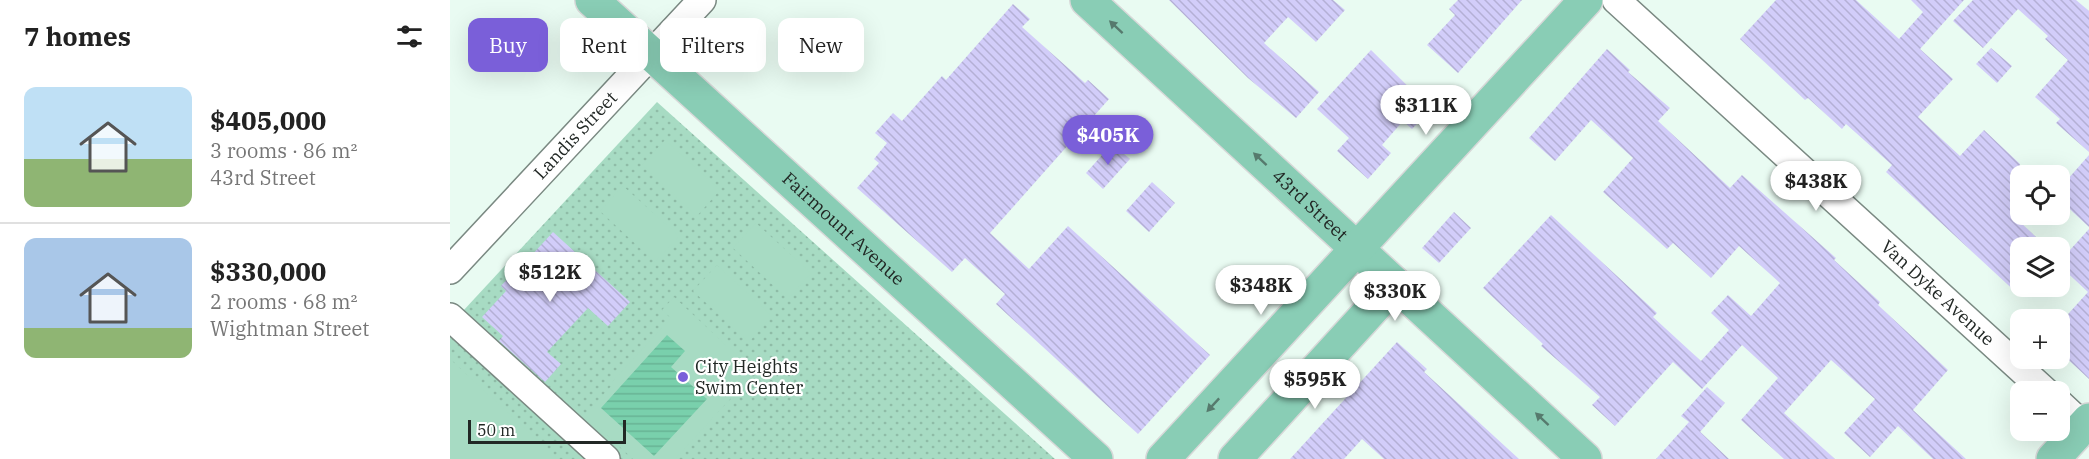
<!DOCTYPE html>
<html lang="en">
<head>
<meta charset="utf-8">
<style>
	body { margin:0; font-family:"IBM Plex Serif",serif; background:#f6f6f6; color:#222; height:100vh; display:flex; flex-direction:column; font-size:22px; white-space:nowrap }
	* { box-sizing:border-box; margin:0 }
	p { font-size:20px; color:#767676 }
	.icon { flex:none; width:33px; height:33px; fill:none; stroke:currentColor; stroke-width:2; stroke-linecap:round; stroke-linejoin:round }
	.map { position:relative; flex:1; overflow:hidden }
	.drawer { display:flex; flex-direction:column; background:#fff; width:450px }
	.drawer>* { flex:none }
	.guide { position:absolute; left:18px; top:18px; width:570px; height:54px; display:flex; gap:12px }
	.fabs { position:absolute; left:1560px; top:165px; display:grid; gap:12px }
	.fabs a { display:grid; place-items:center; width:60px; height:60px; border-radius:12px; background:#fff; box-shadow:0 6px 24px #0002; font-size:30px }
	.scale { position:absolute; left:18px; bottom:15px; width:158px; box-sizing:border-box; padding-left:6px; border:3px solid #222825; border-top:0; font-size:16px; line-height:21px; white-space:nowrap; color:#222825; -webkit-text-stroke:4px #fff; paint-order:stroke }
	.price { position:absolute; translate:-50% -51px; padding:0 14px; border-radius:21px; background:#fff; color:#222; font-size:20px; line-height:39px; filter:drop-shadow(0 2px 3px #0008) }
	.price::after { content:''; position:absolute; left:50%; top:36px; width:18px; height:14px; margin-left:-9px; background:inherit; clip-path:polygon(0 0,100% 0,50% 100%) }
	.price.active { background:#7a5fd9; color:#fff }
	ul { padding:0; list-style:none }
	li { display:flex; align-items:center; gap:18px; height:150px; padding:0 24px }
	li+li { border-top:2px solid #e0e0e0 }
	li span { display:grid; place-items:center; flex:none; width:168px; height:120px; border-radius:12px; color:#555 }
	li>.icon { margin-inline-start:auto }
	span .icon { width:72px; height:72px; fill:#fffc; stroke-width:1 }
	li b { font-size:26px }
	h2 { display:flex; justify-content:space-between; align-items:center; height:72px; padding:0 24px; font-size:26px }
	.pill { padding:0 21px; border-radius:12px; background:#fff; box-shadow:0 6px 24px #0002; font-size:21px; line-height:54px }
	.pill.active { background:#7a5fd9; color:#fff }
	main { display:flex; flex:1; min-height:0 }
	.map>svg:first-child { display:block }
	.green { fill:url(#green-dots) }
	.pitch { fill:#a7dbc3 }
	.water { fill:url(#water-rules) }
	.building { fill:url(#building-back-hatch) }
	.lines { fill:none; stroke-linecap:round; stroke-linejoin:round }
	.minor-casing { stroke:#7a8982; stroke-width:30 }
	.major-casing { stroke:#d7d8d8; stroke-width:36 }
	.minor { stroke:#fff; stroke-width:27 }
	.major { stroke:#89cdb5; stroke-width:33 }
	.oneway { fill:#567a6d }
	.poi-dot { fill:#7a5fd9; stroke:#fff; stroke-width:2 }
	.labels { text-anchor:middle; stroke-width:4.5; stroke-linejoin:round; paint-order:stroke }
	.street-label { font-size:18px; fill:#222825; stroke:#fff }
	.poi-label { font-size:18px; fill:#222825; stroke:#fff; text-anchor:start }
</style>
</head>
<body>
<main>
<section class="drawer">
<h2>7 homes<svg class="icon" aria-label="filters" viewBox="0 0 24 24"><path d="M4 7h16M4 17h16"/><circle cx="9" cy="7" r="2"/><circle cx="15" cy="17" r="2"/></svg></h2>
<ul>
<li><span style="background:linear-gradient(#bfe0f5 60%,#8fb573 0)"><svg class="icon" aria-label="home" viewBox="0 0 24 24"><path d="M3 11l9-7 9 7M6 9v11h12V9"/></svg></span><div><b>$405,000</b><p>3 rooms · 86 m²</p><p>43rd Street</p></div></li>
<li><span style="background:linear-gradient(#a9c7e8 75%,#8fb573 0)"><svg class="icon" aria-label="home" viewBox="0 0 24 24"><path d="M3 11l9-7 9 7M6 9v11h12V9"/></svg></span><div><b>$330,000</b><p>2 rooms · 68 m²</p><p>Wightman Street</p></div></li>
</ul>
</section>
<div class="map">
<svg width="1639" height="459" viewBox="0 0 1639 459">
	<defs>
		<pattern id="green-dots" width="8" height="8" patternUnits="userSpaceOnUse" patternTransform="scale(1.5)"><rect width="8" height="8" fill="#a7dbc3"/><path d="M2 2h.1M6 6h.1" fill="none" stroke="#8fbca7" stroke-width="1.8" stroke-linecap="round"/></pattern>
		<pattern id="water-rules" width="6" height="5" patternUnits="userSpaceOnUse" patternTransform="scale(1.5)"><rect width="6" height="5" fill="#79d0ac"/><path d="M0 2.5h6" fill="none" stroke="#68b394"/></pattern>
		<pattern id="building-back-hatch" width="6" height="6" patternUnits="userSpaceOnUse" patternTransform="scale(1.5)"><rect width="6" height="6" fill="#d2cdf9"/><path d="M-1 5l2 2M0 0l6 6M5-1l2 2" fill="none" stroke="#b4b0d5"/></pattern>
	</defs>
	<rect width="100%" height="100%" fill="#e9fbf2"/>
	<path class="green" d="M207,102L605,459H0V325Z"/>
	<path class="pitch" d="M215,140L270,190L247,216L192,165Z
		M173,186L229,236L205,262L150,211Z
		M306,223L361,273L338,299L283,248Z
		M267,265L322,316L299,342L243,291Z
		M224,297L305,372L225,459H183L135,415L163,384L162,382L221,318L212,310Z
		M0,359L108,459H0Z"/>
	<path class="water" d="M217,335L235,351L221,367L257,399L204,456L151,408Z"/>
	<path class="building" d="M719,0H883L895,10L866,42L838,17L814,43L869,92L846,118L798,78Z
		M1008,0H1072L1008,73L977,45L1005,15L999,9Z
		M1326,0H1406L1449,39L1473,12L1461,0H1514L1470,49L1503,79L1468,117L1510,156L1534,130L1570,164V222L1598,248H1570V296L1436,172L1442,165L1396,124L1392,129L1358,98L1355,100L1290,39Z
		M1523,0H1626L1639,11V152L1606,123L1610,119L1585,97L1618,60L1595,39L1598,36L1568,9L1533,48L1503,21Z
		M563,4L580,19L572,27L635,83L638,80L659,99L540,233L579,269L618,226L760,355L688,434L546,304L555,294L515,258L502,272L407,188L429,163L424,159L437,143L425,133L443,113L452,121L492,76L496,80Z
		M1541,48L1562,66L1547,83L1526,64Z
		M1157,49L1180,70L1178,72L1220,108L1208,121L1280,188L1292,175L1386,258L1384,260L1430,302L1428,305L1498,370L1463,410L1516,459H1483L1448,426L1420,457L1394,433L1425,399L1381,360L1334,413L1385,459H1334L1291,420L1328,378L1292,345L1252,389L1223,362L1165,426L1142,405L1150,397L1091,346L1093,344L1033,288L1101,215L1207,313L1203,317L1251,361L1279,330L1261,313L1278,295L1301,316L1330,283L1289,246L1261,278L1223,243L1217,249L1153,192L1183,158L1141,120L1105,161L1079,138Z
		M921,50L981,109L962,129L953,121L932,145L941,153L918,179L887,151L899,138L867,109Z
		M662,144L680,159L653,189L636,173Z
		M1639,155V227L1610,200V188Z
		M702,182L725,203L699,232L676,211Z
		M1004,212L1021,228L989,263L972,248Z
		M1639,229V379L1610,352V323L1638,292L1610,266V261Z
		M103,232L180,302L158,326L138,308L97,352L111,364L95,382L49,341L53,336L32,317L56,291L51,286L67,268L69,269Z
		M947,342L977,369L974,372L1069,459H934L912,439L894,459H840Z
		M1257,387L1275,403L1250,432L1244,426L1279,459H1206L1239,422L1231,416Z"/>
	<g class="lines">
		<defs>
			<g id="minor">
				<path id="s1" d="M1166,0L1596,392"/>
				<path id="s2" d="M0,270L252,0"/>
				<path d="M0,317L156,459"/>
				<path d="M1610,404L1639,431"/>
			</g>
			<g id="major">
				<path id="s3" d="M142,0L646,459"/>
				<path id="s4" d="M637,0L1135,459"/>
				<path d="M713,459L1136,0"/>
				<path d="M785,459L945,284"/>
				<path d="M1603,459L1639,420"/>
			</g>
		</defs>
		<use href="#minor" class="minor-casing"/>
		<use href="#major" class="major-casing"/>
		<use href="#minor" class="minor"/>
		<use href="#major" class="major"/>
	</g>
	<defs><path id="oneway-solid" d="M-6-.8H1V-3.2L6.5 0L1 3.2V.8H-6Z" transform="scale(1.5)"/></defs>
	<g class="oneway">
		<use href="#oneway-solid" transform="translate(666 27) rotate(-137)"/>
		<use href="#oneway-solid" transform="translate(810 159) rotate(-137)"/>
		<use href="#oneway-solid" transform="translate(763 405) rotate(133)"/>
		<use href="#oneway-solid" transform="translate(1092 419) rotate(-137)"/>
	</g>
	<circle class="poi-dot" cx="233" cy="377" r="6"/>
	<g class="labels">
		<g class="street-label">
			<text dy="6" stroke="none"><textPath href="#s2" startOffset="184">Landis Street</textPath></text>
			<text dy="6" stroke="none"><textPath href="#s4" startOffset="303">43rd Street</textPath></text>
			<text dy="6" stroke="none"><textPath href="#s3" startOffset="340">Fairmount Avenue</textPath></text>
			<text dy="6" stroke="none"><textPath href="#s1" startOffset="435">Van Dyke Avenue</textPath></text>
		</g>
		<g class="poi-label">
			<text x="245" y="373">City Heights<tspan x="245" dy="21">Swim Center</tspan></text>
		</g>
	</g>
</svg>
<div class="fabs">
<a><svg class="icon" aria-label="locate" viewBox="0 0 24 24"><circle cx="12" cy="12" r="6"/><path d="M12 2v4M12 18v4M2 12h4M18 12h4"/></svg></a>
<a><svg class="icon" aria-label="layers" viewBox="0 0 24 24"><path d="M12 4l9 5-9 5-9-5zM3 14l9 5 9-5"/></svg></a>
<a>+</a>
<a>−</a>
</div>
<div class="scale">50 m</div>
<b class="price" style="left:976px;top:136px">$311K</b>
<b class="price active" style="left:658px;top:166px">$405K</b>
<b class="price" style="left:1366px;top:212px">$438K</b>
<b class="price" style="left:100px;top:303px">$512K</b>
<b class="price" style="left:811px;top:316px">$348K</b>
<b class="price" style="left:945px;top:322px">$330K</b>
<b class="price" style="left:865px;top:410px">$595K</b>
<div class="guide">
<a class="pill active">Buy</a>
<a class="pill">Rent</a>
<a class="pill">Filters</a>
<a class="pill">New</a>
</div>
</div>
</main>
</body>
</html>
